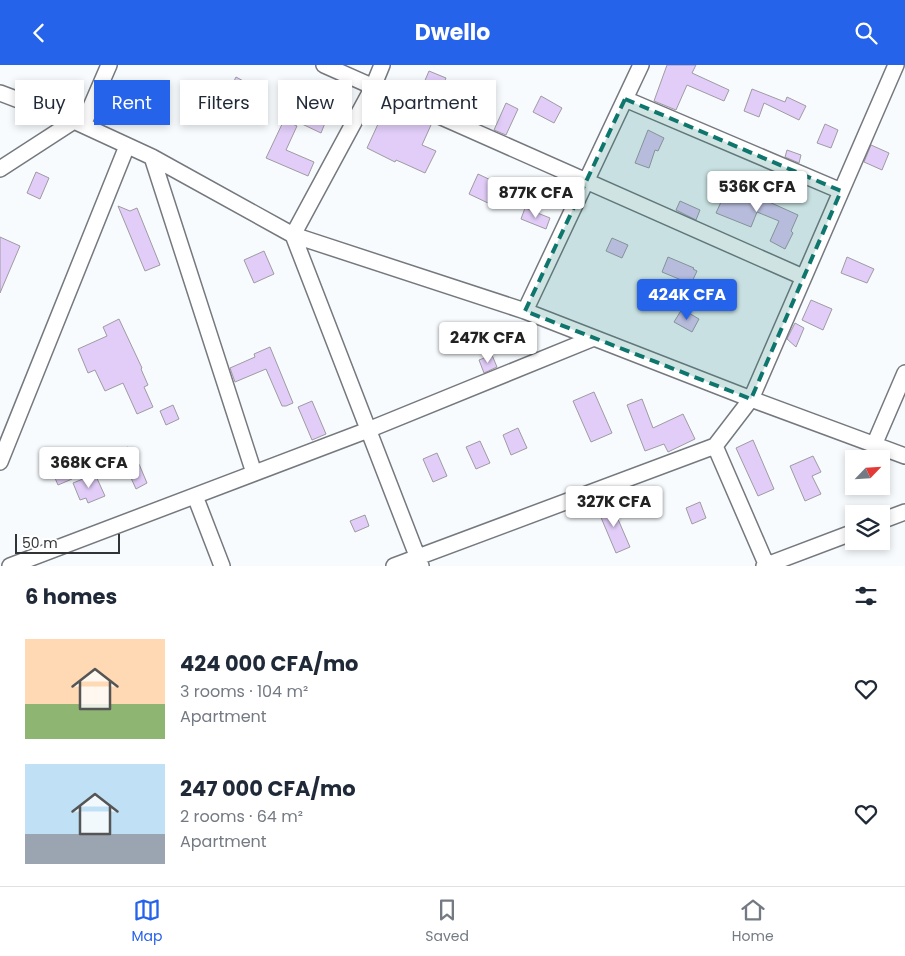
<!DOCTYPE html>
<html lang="en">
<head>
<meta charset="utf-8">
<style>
	body { margin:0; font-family:Poppins,sans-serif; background:#f6f6f7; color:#1f2937; height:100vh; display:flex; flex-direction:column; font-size:19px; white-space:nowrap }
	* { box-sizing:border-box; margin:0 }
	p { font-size:16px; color:#747a83 }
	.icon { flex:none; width:28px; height:28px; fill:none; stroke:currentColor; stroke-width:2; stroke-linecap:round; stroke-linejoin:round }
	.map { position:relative; height:501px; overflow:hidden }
	.side { display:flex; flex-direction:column; background:#fff; flex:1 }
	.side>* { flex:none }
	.guide { position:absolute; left:15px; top:15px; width:500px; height:45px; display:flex; gap:10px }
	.needle { width:32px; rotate:65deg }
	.buttons { position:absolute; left:845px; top:385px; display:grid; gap:10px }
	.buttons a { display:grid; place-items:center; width:45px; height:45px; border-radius:0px; background:#fff; box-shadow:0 2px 8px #0003; font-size:25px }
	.scale { position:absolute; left:15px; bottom:12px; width:105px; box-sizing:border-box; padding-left:5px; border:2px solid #313335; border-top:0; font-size:14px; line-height:18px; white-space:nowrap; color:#313335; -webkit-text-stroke:4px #fff; paint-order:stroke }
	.price { position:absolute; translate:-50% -42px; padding:0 11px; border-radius:5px; background:#fff; color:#222; font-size:16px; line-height:32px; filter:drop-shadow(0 1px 2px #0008) }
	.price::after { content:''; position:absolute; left:50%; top:30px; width:15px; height:11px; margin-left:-8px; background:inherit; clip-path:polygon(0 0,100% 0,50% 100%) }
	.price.selected { background:#2563eb; color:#fff }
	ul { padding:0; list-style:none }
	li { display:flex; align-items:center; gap:15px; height:125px; padding:0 25px }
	li span { display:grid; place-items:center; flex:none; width:140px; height:100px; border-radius:0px; color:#555 }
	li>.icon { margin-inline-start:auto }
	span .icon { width:60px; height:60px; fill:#fffc; stroke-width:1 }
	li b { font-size:21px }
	h2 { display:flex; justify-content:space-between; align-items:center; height:60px; padding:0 25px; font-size:21px }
	.tag { padding:0 18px; border-radius:0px; background:#fff; box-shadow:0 2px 8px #0003; font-size:18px; line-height:45px }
	.tag.selected { background:#2563eb; color:#fff }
	header { display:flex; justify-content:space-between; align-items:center; height:65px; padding:0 25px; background:#2563eb; color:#fff; font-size:22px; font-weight:700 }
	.dock { display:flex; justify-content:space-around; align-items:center; height:70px; border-top:1px solid #e0e1e3; background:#fff; font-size:14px; color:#747a83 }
	.dock a { display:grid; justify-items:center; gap:2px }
	.dock .selected { color:#2563eb }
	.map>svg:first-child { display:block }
	.building { fill:#e1cdf8; stroke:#9e9ba1 }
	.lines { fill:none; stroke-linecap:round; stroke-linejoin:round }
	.minor-casing { stroke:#75797e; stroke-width:18 }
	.minor { stroke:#fff; stroke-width:15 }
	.marked { fill:#0f766e; fill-opacity:0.2; stroke:#0f766e; stroke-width:4; stroke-dasharray:10 6; stroke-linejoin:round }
</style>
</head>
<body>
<header><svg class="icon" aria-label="back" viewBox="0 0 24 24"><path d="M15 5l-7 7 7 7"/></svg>Dwello<svg class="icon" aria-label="search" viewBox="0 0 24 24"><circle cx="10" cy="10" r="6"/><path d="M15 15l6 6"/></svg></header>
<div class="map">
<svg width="905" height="501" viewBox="0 0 905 501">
	<rect width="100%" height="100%" fill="#f7fbfe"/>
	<path class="building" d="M667,0H696L692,8L729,25L724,36L687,20L676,45L654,36Z
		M429,6L446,13L437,34L420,27Z
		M236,12L247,18L233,44L220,38L221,36L214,32L218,23L228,28Z
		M752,24L785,37L787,32L806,41L799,55L764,38L759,52L744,46Z
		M541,31L562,43L554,58L533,47Z
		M461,34L477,40L471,54L456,48Z
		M506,38L518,44L506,70L494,65Z
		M308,44L327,53L321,68L302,59Z
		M384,46L406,56L408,51L431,60L422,80L436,86L425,108L403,98L396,95L395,97L367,83Z
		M284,55L297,61L286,85L314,97L308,111L266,93Z
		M825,59L838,65L831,83L817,78Z
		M648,65L664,73L658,86L655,85L649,103L635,98Z
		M871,80L889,88L882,105L864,97Z
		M787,85L801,90L799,98L785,92Z
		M36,107L49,113L40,134L27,128Z
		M478,109L497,118L488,138L469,129Z
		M743,120L760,128L758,132L798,150L791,166L793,168L785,184L770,176L779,156L757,147L751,162L716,148L726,126L730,127L732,122L741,126Z
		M680,136L700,145L696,155L676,145Z
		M118,141L130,146L137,143L160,200L145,206Z
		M525,143L550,153L546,164L521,154Z
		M0,172L20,181L0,228Z
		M612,173L628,180L622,193L606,186Z
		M264,186L274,209L254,218L244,195Z
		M668,192L694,203L693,204L697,206L691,219L662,207Z
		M847,192L874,204L867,218L841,208Z
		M811,235L832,244L823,265L802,255Z
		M682,244L699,254L692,267L674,257Z
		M119,254L142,303L141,304L148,320L144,322L153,342L137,349L123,318L105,326L95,305L88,308L78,284L107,271L103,262Z
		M795,258L804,263L796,282L787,274Z
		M270,282L293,338L286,341H282L266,304L235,317L230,303L255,292L254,289Z
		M492,290L497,302L484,308L479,295Z
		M594,327L612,368L591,377L573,336Z
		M642,334L653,363L683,349L695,374L668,387L664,379L645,386L627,340Z
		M312,336L326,369L312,375L298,342Z
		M173,340L179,354L166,360L160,346Z
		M518,363L527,383L511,390L503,370Z
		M753,375L774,424L758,431L736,383Z
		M480,376L490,398L476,404L466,382Z
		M128,382L134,396L122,402L115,388Z
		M437,388L447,411L433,417L423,394Z
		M813,391L821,407L812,411L821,429L805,436L790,401Z
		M65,398L72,414L58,420L51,404Z
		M139,399L147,418L136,424L127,404Z
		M95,409L105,431L88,438L86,433L80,435L73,418Z
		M700,437L706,453L692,459L686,443Z
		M611,438L630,482L616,488L597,443Z
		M365,450L369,461L355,467L350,456Z"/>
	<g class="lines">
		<defs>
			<path id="minor" d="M324,0L803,212
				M382,0L373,22L293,170L421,501
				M0,28L74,56L152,92L293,170L525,246L751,334L905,391
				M625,34L841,126
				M83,60L109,0
				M152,92L254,408
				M0,104L74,56
				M525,246L641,0
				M874,380L905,308
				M715,381L767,501
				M0,397L127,81
				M195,431L222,501
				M881,456L905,447
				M10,501L368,365L594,273
				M394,501L715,381L751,334L896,0
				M764,501L854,467"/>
		</defs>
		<use href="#minor" class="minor-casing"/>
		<use href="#minor" class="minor"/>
	</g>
	<path class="marked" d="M625,34L841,126L751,334L525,246Z"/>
</svg>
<div class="buttons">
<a><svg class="needle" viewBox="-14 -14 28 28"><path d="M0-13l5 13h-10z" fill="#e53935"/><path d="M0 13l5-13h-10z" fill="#747a83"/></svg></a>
<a><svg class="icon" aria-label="layers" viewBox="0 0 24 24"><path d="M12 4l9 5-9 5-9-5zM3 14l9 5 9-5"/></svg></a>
</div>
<div class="scale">50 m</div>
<b class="price" style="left:757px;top:148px">536K CFA</b>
<b class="price" style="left:536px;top:154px">877K CFA</b>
<b class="price selected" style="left:687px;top:256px">424K CFA</b>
<b class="price" style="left:488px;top:299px">247K CFA</b>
<b class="price" style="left:89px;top:424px">368K CFA</b>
<b class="price" style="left:614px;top:463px">327K CFA</b>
<div class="guide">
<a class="tag">Buy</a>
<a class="tag selected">Rent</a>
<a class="tag">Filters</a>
<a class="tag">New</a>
<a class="tag">Apartment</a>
</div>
</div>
<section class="side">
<h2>6 homes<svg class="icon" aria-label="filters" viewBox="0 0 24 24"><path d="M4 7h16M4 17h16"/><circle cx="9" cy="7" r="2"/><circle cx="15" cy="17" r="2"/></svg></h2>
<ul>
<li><span style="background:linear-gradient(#ffd9b3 65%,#8fb573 0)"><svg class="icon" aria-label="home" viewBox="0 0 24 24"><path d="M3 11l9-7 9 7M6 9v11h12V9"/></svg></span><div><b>424 000 CFA/mo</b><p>3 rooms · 104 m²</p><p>Apartment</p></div><svg class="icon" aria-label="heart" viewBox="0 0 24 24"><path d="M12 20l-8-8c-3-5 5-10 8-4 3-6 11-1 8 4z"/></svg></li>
<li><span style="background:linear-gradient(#bfe0f5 70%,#9aa5b1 0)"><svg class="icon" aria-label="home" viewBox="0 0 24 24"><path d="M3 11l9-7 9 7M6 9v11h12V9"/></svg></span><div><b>247 000 CFA/mo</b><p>2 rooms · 64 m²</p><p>Apartment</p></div><svg class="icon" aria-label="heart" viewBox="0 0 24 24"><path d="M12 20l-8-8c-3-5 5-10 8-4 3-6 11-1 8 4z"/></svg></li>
</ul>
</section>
<nav class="dock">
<a class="selected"><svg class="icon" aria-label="map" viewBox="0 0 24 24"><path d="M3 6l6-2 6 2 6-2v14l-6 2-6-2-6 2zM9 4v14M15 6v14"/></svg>Map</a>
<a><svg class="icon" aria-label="saved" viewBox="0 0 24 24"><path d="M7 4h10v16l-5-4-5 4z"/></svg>Saved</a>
<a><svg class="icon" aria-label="home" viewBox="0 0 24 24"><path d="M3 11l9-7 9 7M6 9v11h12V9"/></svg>Home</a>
</nav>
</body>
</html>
